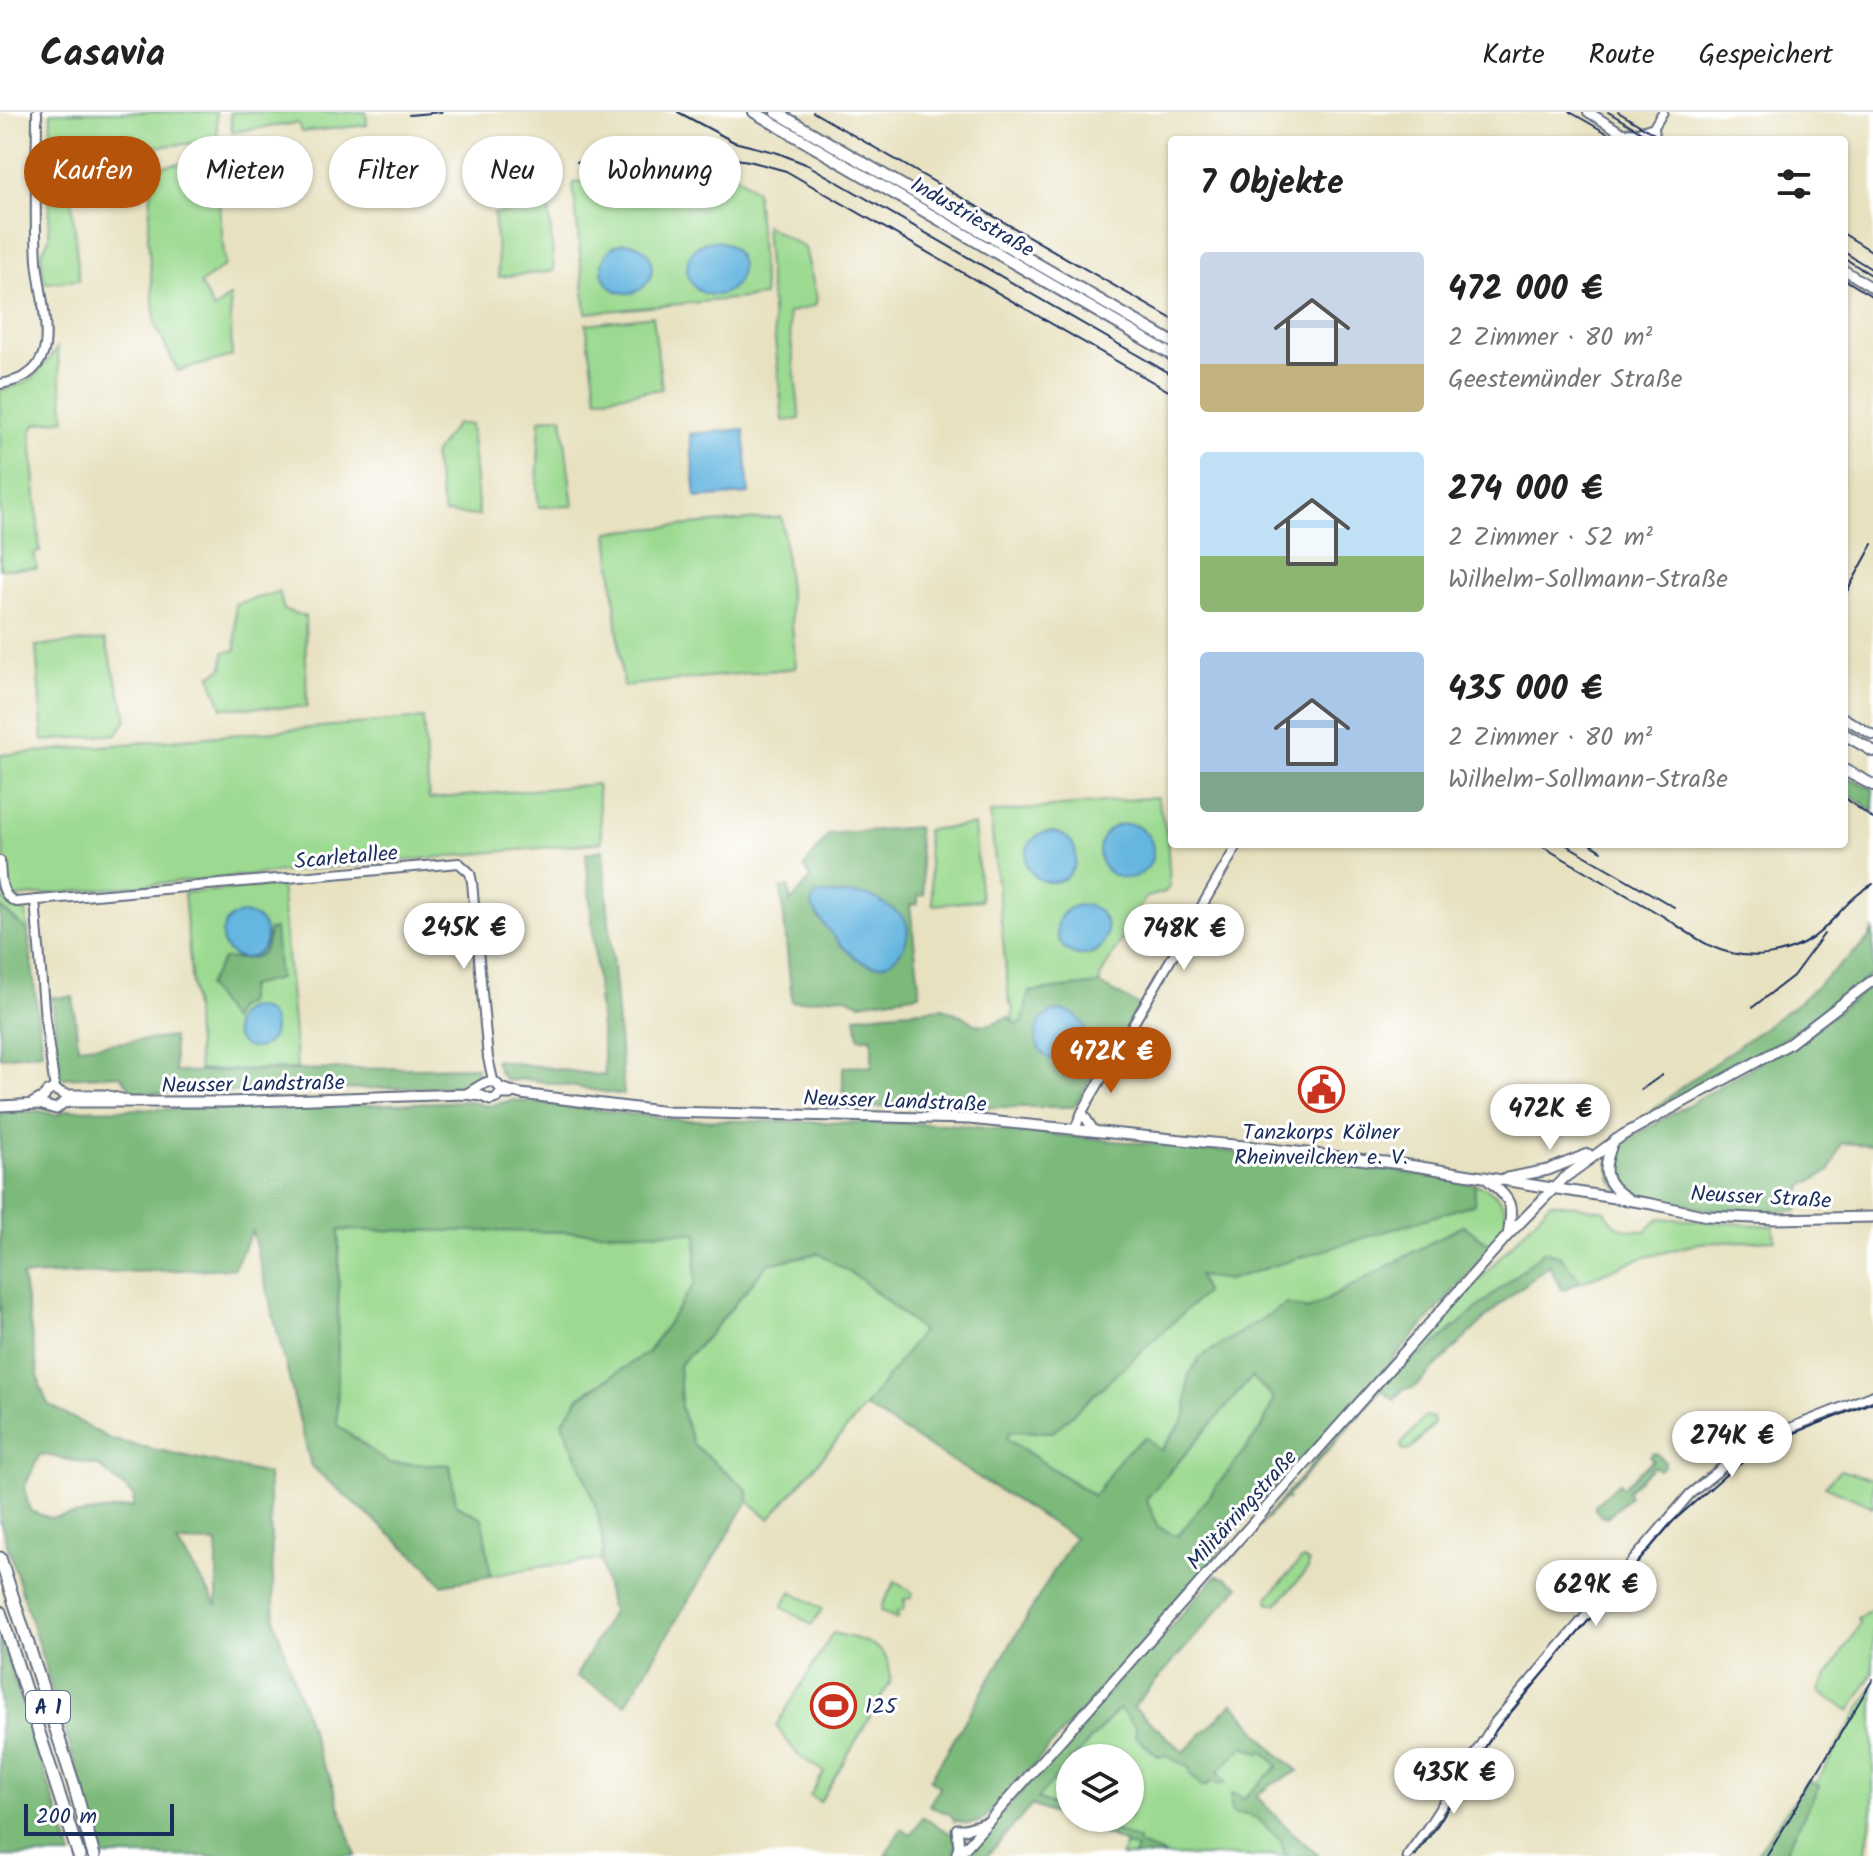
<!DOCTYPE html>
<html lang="de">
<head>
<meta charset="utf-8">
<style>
	body { margin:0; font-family:Kalam,sans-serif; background:#f2f2f2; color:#222; height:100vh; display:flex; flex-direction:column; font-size:30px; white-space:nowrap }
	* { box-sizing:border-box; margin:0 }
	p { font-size:26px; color:#767676 }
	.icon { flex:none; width:44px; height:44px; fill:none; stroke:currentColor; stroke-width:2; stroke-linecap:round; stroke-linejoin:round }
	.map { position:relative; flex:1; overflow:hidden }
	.panel { position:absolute; left:1168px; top:24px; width:680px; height:712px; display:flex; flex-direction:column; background:#fff; border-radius:8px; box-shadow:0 2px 6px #0004 }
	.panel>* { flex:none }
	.banner { position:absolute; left:24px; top:24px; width:760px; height:72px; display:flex; gap:16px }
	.fabs { position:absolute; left:1056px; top:1632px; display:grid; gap:16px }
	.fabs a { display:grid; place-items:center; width:88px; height:88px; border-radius:50%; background:#fff; box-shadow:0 2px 6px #0004; font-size:40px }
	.scale { position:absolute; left:24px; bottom:20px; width:150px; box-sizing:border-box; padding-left:8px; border:4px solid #1b2f5e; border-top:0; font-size:22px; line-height:28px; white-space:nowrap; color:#1b2f5e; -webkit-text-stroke:6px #fff; paint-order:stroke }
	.price { position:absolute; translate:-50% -68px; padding:0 18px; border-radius:28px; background:#fff; color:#222; font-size:26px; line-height:52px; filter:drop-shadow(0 2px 4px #0008) }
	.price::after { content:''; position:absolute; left:50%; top:48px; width:24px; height:18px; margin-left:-12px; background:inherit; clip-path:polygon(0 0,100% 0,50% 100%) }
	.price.current { background:#b45309; color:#fff }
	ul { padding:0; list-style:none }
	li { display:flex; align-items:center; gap:24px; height:200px; padding:0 32px }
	li span { display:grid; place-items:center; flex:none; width:224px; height:160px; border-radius:8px; color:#555 }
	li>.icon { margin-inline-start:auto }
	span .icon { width:96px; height:96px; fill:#fffc; stroke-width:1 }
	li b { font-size:34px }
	h2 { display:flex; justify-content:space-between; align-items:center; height:96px; padding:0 32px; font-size:34px }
	.chip { padding:0 28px; border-radius:36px; background:#fff; box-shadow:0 2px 6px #0004; font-size:28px; line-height:72px }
	.chip.current { background:#b45309; color:#fff }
	header { display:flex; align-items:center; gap:48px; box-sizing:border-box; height:112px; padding:0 40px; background:#fff; border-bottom:2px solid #e0e0e0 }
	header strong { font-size:38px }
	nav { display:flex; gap:44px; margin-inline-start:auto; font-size:28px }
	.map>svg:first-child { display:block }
	.green { fill:#9bda90; stroke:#5b8477; stroke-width:2; fill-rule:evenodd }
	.forest { fill:#7cba7a; stroke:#4c746c; stroke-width:2; fill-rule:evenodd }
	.water { fill:#65b6e0; stroke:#40729f; stroke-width:2 }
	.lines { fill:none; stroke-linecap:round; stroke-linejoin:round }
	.tertiary-casing { stroke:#626d80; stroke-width:12 }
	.secondary-casing { stroke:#626d80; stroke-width:13 }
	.trunk-casing { stroke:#626d80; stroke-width:14 }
	.motorway-casing { stroke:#626d80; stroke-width:15 }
	.tertiary { stroke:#fff; stroke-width:8 }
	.secondary { stroke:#fff; stroke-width:9 }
	.trunk { stroke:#fff; stroke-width:10 }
	.motorway { stroke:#fff; stroke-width:11 }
	.tram { stroke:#1b2f5e; stroke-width:2 }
	.rail { stroke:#1b2f5e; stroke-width:2 }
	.labels { text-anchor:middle; stroke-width:6; stroke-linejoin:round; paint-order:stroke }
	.shield { fill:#fff; stroke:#5f6d8e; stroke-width:2 }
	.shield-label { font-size:20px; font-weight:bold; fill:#1b2f5e }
	.street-label { font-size:22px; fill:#1b2f5e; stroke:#fff }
	.poi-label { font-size:22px; fill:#1b2f5e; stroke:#fff }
</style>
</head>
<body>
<header>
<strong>Casavia</strong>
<nav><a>Karte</a><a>Route</a><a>Gespeichert</a></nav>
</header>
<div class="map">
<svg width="1873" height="1744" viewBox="0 0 1873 1744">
	<rect width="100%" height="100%" fill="#fff"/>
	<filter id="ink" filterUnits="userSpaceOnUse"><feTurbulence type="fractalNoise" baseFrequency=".0125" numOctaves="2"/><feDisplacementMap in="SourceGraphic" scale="16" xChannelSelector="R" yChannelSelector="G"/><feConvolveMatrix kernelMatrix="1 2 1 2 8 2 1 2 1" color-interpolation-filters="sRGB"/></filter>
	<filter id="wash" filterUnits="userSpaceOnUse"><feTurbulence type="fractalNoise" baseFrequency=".006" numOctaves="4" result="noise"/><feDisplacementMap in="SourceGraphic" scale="32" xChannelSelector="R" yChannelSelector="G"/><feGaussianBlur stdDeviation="1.8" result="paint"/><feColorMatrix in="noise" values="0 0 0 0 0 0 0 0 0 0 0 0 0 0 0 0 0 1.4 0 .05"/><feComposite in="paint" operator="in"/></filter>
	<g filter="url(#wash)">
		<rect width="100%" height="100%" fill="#e7e1bf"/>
		<path class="green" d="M51,0H216L218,26L216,29L68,43L79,168L45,171L41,142L49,126Z
			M230,0H366L367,13L301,20L298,11L232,20Z
			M215,46L225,153L200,172L214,198L230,184L232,244L178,259L155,213L148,125L153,55Z
			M715,56L737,64L756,79L764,184L586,201L573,71Z
			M549,96L554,159L499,165L494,102Z
			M765,113L805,136L817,187L815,194L788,201L800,307L783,309L769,168Z
			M653,204L662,277L597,286L586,212Z
			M57,236L65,307L36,312L31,320L40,440L34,441L37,456L0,457V278C35,271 37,263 57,236Z
			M562,304L573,394L539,395L537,378L540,307Z
			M456,312H471L479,404L444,401L433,343Z
			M782,405L796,556L623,574L608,420Z
			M279,480L284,498L305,504L307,595L222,596L210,564L223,556L224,540L236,538L235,492Z
			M105,528L127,606L117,622L43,629L36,534Z
			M423,606L429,687L597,672L602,730L16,785L8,779L0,701V643Z
			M1157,685L1167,722L1170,774L1165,780L1145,786L1100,865V872L1029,880L1022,911L1016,912L1012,910L1013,896L1009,889L990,701Z
			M974,713L981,788L933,793L926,718Z
			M281,773L297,957L199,958L184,781ZM241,803L254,805L228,839L222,827L229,808ZM268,835L249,874L246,891L236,897L237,846C252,849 258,846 268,835ZM251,897C262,897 271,903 273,914L237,927C231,913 236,902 251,897Z
			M0,781C4,793 15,796 26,799L28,819L0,795Z
			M1475,1072C1493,1076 1510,1093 1506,1113C1504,1121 1497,1129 1493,1135L1463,1113L1188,1265L1186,1304L1160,1339L1144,1326L1123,1343L1095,1384L1006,1326L1010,1319L1053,1320L1204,1181L1199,1164L1474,1092Z
			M1551,1090L1606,1099C1610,1118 1629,1118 1646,1119L1659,1106L1773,1114L1775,1128L1700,1131L1635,1148L1562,1178L1549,1153L1432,1247L1412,1241Z
			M339,1118L697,1120L696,1171L648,1240L579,1285L562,1311L580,1351L597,1398L604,1436L601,1448L538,1455L491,1464L482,1406L456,1393L450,1353L388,1351L337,1313Z
			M818,1141L862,1168L923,1219L865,1295L770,1407L748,1389V1379L693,1332L681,1296L679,1253L709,1223L768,1152Z
			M1252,1264L1274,1287L1262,1316L1177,1425L1158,1415L1145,1387Z
			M1425,1304L1433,1306L1434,1312L1410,1338L1403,1339L1401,1333Z
			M1840,1358L1873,1367V1395L1825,1374Z
			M1304,1447L1309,1451L1308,1457L1277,1492H1270L1268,1488L1269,1484L1300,1449Z
			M895,1470L913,1481L910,1486L904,1487L905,1494L902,1499H897L898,1505L897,1507L881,1499L882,1493Z
			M792,1479L822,1497L812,1513L782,1495Z
			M1873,1496V1561L1850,1599L1818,1579L1860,1512L1858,1506Z
			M833,1521C865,1529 893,1531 890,1571L820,1690L810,1684L824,1660L798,1643L776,1614Z
			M1873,1575V1694L1865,1744H1783L1819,1674L1815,1672Z
			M1126,1589L1184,1640L1233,1591L1273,1638L1298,1659L1272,1672L1256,1684L1280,1709L1319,1744H1121L1126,1731L1032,1693L1070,1650V1706H1130V1646H1074Z"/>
		<path class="forest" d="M1844,663L1873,677V699L1844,678Z
			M917,715L924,783L918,784V792L910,793L920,882L860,891L842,884L792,890L781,776L789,775L790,791L811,766L804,755L829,722ZM817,804L905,808L908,818L903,834L830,819Z
			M603,738L624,983L526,967L507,969L500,962L495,948L605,964L586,741Z
			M0,795L28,819L42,940L0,945Z
			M275,817L279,867L249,874L246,891L236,897L231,909L207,874L223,847C250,845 266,854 269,818Z
			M1873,819V861C1803,920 1724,965 1643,1006L1679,977L1799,890L1866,830Z
			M1100,872L1139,894L1117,931L1104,944L1074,995H853L843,980V955L872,954V926H859L856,904L943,896L963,904L975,912L988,913L1008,905L1017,912L1022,911L1029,880ZM1057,899C1074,899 1086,910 1086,928L1042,907Z
			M1873,872V1033L1841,1031L1830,1059L1803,1074L1797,1099L1704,1097L1620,1078L1611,1067L1609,1050L1616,1036L1624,1030L1806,924Z
			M52,885H73L78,935L173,925L175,960L477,955V966L466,974L135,982L120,963L60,966Z
			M513,988L681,1008L946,1012L1114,1029L1191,1035L1401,1060L1475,1072L1474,1092L1228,1168L1199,1164L1205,1181L1053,1320L1010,1319L1007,1327L1094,1384L1123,1343L1145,1325L1161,1339L1186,1304L1188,1265L1199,1246L1286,1192L1308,1198L1463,1113L1493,1135L1296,1356C1257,1386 1225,1433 1194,1471C1141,1533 1085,1594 1031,1656L1022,1663L985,1706C976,1713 964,1713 957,1708L955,1710L951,1703L929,1693L940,1675L930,1668L1074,1425L865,1295L922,1219L862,1168L818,1141L768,1152L709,1223L679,1253L681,1296L693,1332L748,1379V1389L626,1592L576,1564L613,1498L610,1494L601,1448L604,1436L597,1398L580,1351L562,1311L579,1286L648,1240L695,1171L697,1121L339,1118L337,1313L388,1351L450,1353L456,1393L482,1406L491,1464L442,1473L426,1453L311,1354L252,1119L234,1156L22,1164L40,1274L48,1292L112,1328L268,1362L275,1510L320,1647L329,1663L356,1744H104L0,1409V1001L40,999L56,1003L68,998L261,996L266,997L468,989L488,994ZM1252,1265L1274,1287L1262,1316L1178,1424L1158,1415L1146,1387ZM40,1342L99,1354L134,1384L133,1395L50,1406L30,1399L24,1376ZM177,1430L217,1431V1493Z
			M1544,1139L1561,1144L1580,1169L1562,1178L1549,1153L1498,1194L1414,1276L1403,1277L1394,1288L1382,1278L1288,1383V1388L1284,1387L1226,1452L1405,1245L1412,1241L1421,1244Z
			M1653,1341L1657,1342L1665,1350L1664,1354L1659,1358L1654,1354L1627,1379L1630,1384L1607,1406L1601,1404L1595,1397V1393L1619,1371L1623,1375L1653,1348L1650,1344Z
			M1216,1464L1227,1466L1239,1475L1133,1595L1184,1640L1233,1591L1273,1638L1298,1659L1272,1672L1256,1684L1280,1709L1319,1744H1285L1281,1729L1258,1707L1249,1703L1234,1702L1231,1699V1682H1237L1243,1687L1278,1654L1263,1639L1260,1641L1244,1634L1217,1661L1226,1671L1219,1673L1212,1669L1207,1674H1202L1189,1661L1190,1656L1165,1643L1159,1645L1135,1624L1136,1615L1119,1597L1074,1646H1070V1650L1037,1687L1070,1700V1706H1084L1138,1728V1732L1166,1744H1134L1137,1737L1126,1733V1731L1032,1693L987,1744H965L1144,1541L1152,1536Z
			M0,1525L72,1744H0Z
			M1808,1668L1819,1674L1783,1744H1755Z
			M922,1705L953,1723L958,1729L953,1744H885L901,1717L911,1723Z"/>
		<path class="water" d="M687 156a27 27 0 1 1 54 0a27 27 0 1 1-54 0Z
			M602 156a25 25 0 1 1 50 0a25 25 0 1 1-50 0Z
			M744,317L749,382L696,386L690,322Z
			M1099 739a27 27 0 1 1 54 0a27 27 0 1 1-54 0Z
			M1026 745a25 25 0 1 1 50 0a25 25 0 1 1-50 0Z
			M820,782C835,783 854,781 869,784C875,785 881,790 886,793C891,796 901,802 905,808C916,826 892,864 865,851C843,841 824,813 811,793L814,784Z
			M1057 818a25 25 0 1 1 50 0a25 25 0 1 1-50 0Z
			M222 824a22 22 0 1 1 44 0a22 22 0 1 1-44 0Z
			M234 916a20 20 0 1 1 40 0a20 20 0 1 1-40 0Z
			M1036 924a25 25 0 1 1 50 0a25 25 0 1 1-50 0Z"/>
	</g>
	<g filter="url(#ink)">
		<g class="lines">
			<defs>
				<path id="tertiary" d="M1588,0L1634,28
					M1624,21L1638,20L1654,15L1655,28
					M1646,28L1663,0
					M1844,158L1873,176
					M0,272C19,269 36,262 43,242C51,221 39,173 37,149C34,100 37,50 37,0
					M1844,606L1873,623
					M0,749C1,765 0,784 16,790L459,751L470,761L472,770L488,946L493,968
					M35,788L45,907L55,977
					M1082,1000L1094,1019
					M1075,1017L1082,1000L1238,732
					M1407,1744L1428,1715L1496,1609L1690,1382L1740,1341L1770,1324L1873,1283"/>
				<path id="secondary" d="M466,982C478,977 491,961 500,976L521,982L668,1000L969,1007L1254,1035L1402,1052L1652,1092L1707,1104L1776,1107L1873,1105
					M33,991L44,985L47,980L53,977L66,983H104L126,988
					M0,994L39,992L56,997L63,991L72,990H225L466,982L482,984L490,988L497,986L500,982H510
					M1614,1028C1603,1054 1600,1069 1627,1086
					M1485,1065C1509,1088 1515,1087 1508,1123
					M1507,1066L1548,1058L1588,1042
					M956,1744L959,1735L957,1717H965L985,1711
					M958,1744L1508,1123L1564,1066L1623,1023L1789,932L1873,868"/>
				<path id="trunk" d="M754,0L1172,243
					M776,0L1172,230
					M1844,622L1873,639
					M1844,658L1873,673"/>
				<path id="motorway" d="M0,1446L73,1670L94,1744
					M0,1500L79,1744"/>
			</defs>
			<use href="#tertiary" class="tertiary-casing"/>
			<use href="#secondary" class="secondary-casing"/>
			<use href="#trunk" class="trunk-casing"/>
			<use href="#motorway" class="motorway-casing"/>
			<use href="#tertiary" class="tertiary"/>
			<use href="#secondary" class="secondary"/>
			<use href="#trunk" class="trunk"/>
			<use href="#motorway" class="motorway"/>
			<path class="tram" d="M1618,0L1664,28
				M1844,140L1873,158
				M1415,1744L1435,1717L1496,1618L1671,1411L1729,1360L1757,1340L1792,1322L1873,1290"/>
			<path class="rail" d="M678,0L734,30L778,41L808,53L1172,263
				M813,0L1172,207
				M1570,0L1619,28
				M1608,0L1655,28
				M409,3L442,0
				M577,50L708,43L749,49L786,59L1172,281
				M1844,122L1873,140
				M1844,146L1873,164
				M1844,167L1873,185
				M1845,483L1873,432
				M1844,685L1873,707
				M1538,732C1579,756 1620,779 1661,803C1684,817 1704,835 1731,841C1755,847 1781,843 1803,832C1831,817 1845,787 1873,772
				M1565,732L1674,795
				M1590,732L1602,739
				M1753,895L1793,864L1824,822
				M1641,978L1662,963
				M1767,1744L1873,1567"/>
		</g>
	</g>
	<defs>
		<symbol id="civic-ring" viewBox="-11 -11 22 22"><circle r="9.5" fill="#fff" stroke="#c8321e" stroke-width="1.5"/><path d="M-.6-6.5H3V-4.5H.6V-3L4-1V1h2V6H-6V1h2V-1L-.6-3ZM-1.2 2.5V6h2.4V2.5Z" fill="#c8321e"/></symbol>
		<symbol id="stadium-ring" viewBox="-11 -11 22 22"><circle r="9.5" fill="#fff" stroke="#c8321e" stroke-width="1.5"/><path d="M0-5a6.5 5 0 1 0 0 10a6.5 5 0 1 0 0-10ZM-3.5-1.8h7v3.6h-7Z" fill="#c8321e"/></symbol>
	</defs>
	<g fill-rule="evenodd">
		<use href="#civic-ring" x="1296" y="952" width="51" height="51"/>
		<use href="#stadium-ring" x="808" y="1568" width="51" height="51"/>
	</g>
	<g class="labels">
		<rect class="shield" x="26" y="1579" width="44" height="32" rx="6"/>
		<g class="shield-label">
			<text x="48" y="1602">A 1</text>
		</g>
		<g class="street-label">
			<text transform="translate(973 104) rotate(30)" y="8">Industriestraße</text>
			<text transform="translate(346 744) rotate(-5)" y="8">Scarletallee</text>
			<text transform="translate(253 971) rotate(-1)" y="8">Neusser Landstraße</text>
			<text transform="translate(895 988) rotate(2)" y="8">Neusser Landstraße</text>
			<text transform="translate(1761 1084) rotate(3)" y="8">Neusser Straße</text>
			<text transform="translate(1241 1397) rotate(-48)" y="8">Militärringstraße</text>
		</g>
		<g class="poi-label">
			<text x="1321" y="1027">Tanzkorps Kölner<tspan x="1321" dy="25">Rheinveilchen e. V.</tspan></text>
			<text x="865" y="1601" text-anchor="start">125</text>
		</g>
	</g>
</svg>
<div class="fabs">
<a><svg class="icon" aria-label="layers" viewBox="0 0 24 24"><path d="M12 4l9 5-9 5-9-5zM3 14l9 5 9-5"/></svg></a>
</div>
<div class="scale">200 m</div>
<b class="price" style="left:464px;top:859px">245K €</b>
<b class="price" style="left:1184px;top:860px">748K €</b>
<b class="price current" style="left:1111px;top:983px">472K €</b>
<b class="price" style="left:1550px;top:1040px">472K €</b>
<b class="price" style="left:1732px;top:1367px">274K €</b>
<b class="price" style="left:1596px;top:1516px">629K €</b>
<b class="price" style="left:1454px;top:1704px">435K €</b>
<div class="banner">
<a class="chip current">Kaufen</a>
<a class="chip">Mieten</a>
<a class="chip">Filter</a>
<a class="chip">Neu</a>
<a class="chip">Wohnung</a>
</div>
<section class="panel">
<h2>7 Objekte<svg class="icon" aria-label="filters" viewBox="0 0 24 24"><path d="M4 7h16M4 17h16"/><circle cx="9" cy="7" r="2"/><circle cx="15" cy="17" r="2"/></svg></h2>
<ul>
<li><span style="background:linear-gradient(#c9d6e8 70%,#c2b280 0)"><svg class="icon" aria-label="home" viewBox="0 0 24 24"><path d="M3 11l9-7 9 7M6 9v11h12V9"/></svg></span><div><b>472 000 €</b><p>2 Zimmer · 80 m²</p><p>Geestemünder Straße</p></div></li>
<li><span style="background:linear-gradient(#bfe0f5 65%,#8fb573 0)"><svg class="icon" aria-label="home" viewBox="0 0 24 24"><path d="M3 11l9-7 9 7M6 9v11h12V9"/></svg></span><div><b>274 000 €</b><p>2 Zimmer · 52 m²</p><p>Wilhelm-Sollmann-Straße</p></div></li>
<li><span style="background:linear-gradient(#a9c7e8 75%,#7fa58c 0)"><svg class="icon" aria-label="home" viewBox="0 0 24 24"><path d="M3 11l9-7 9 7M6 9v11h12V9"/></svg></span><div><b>435 000 €</b><p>2 Zimmer · 80 m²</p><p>Wilhelm-Sollmann-Straße</p></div></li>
</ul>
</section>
</div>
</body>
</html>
